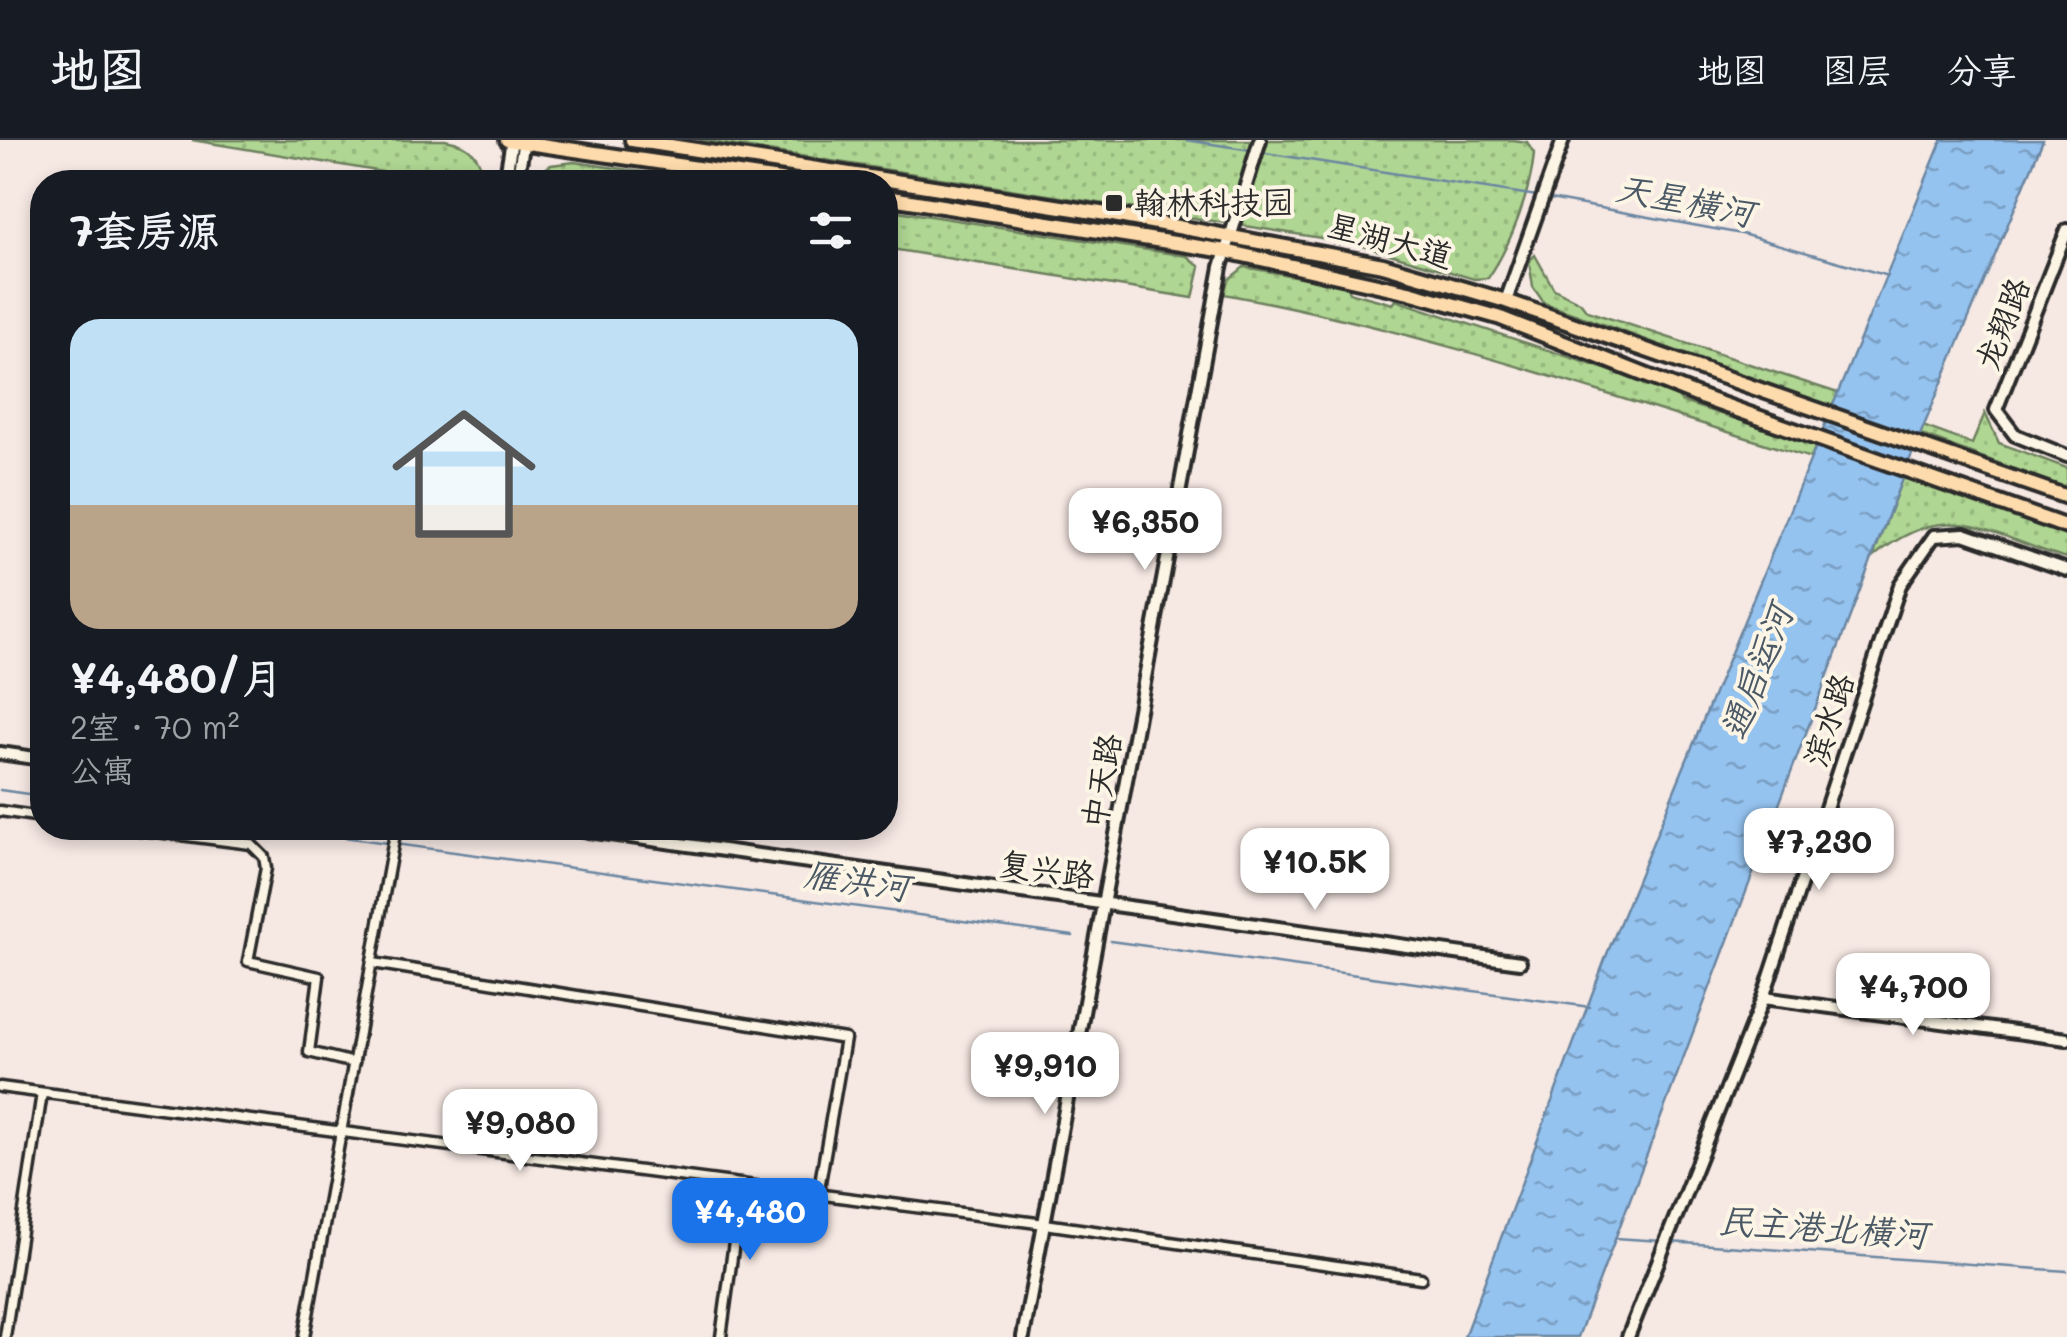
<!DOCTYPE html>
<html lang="zh">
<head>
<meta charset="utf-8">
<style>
	body { margin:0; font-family:Mali,"LXGW WenKai TC",sans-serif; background:#20242c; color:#f1f3f6; height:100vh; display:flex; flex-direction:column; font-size:38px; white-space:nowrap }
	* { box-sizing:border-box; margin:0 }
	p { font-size:32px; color:#9ea1a6 }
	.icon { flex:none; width:55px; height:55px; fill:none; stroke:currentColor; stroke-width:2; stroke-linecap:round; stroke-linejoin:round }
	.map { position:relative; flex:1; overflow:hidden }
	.panel { position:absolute; left:30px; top:30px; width:868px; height:670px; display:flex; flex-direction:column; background:#171b24; border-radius:40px; box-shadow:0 5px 15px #0003 }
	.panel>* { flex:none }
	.price { position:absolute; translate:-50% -85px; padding:0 22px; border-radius:20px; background:#fff; color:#222; font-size:32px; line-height:65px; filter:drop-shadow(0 2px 5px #0008) }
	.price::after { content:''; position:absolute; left:50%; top:60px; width:30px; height:22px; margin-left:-15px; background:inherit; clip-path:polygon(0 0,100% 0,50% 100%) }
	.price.current { background:#1a73e8; color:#fff }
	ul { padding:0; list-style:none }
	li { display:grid; align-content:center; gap:20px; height:530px; padding:0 40px }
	li span { display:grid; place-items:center; height:310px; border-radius:30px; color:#555 }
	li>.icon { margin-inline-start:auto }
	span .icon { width:180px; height:180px; fill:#fffc; stroke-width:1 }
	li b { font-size:42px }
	h2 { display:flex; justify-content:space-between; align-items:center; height:120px; padding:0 40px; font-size:42px }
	header { display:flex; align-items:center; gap:60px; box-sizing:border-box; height:140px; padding:0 50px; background:#171b24; border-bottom:2px solid #363941 }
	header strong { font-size:48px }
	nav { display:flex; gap:55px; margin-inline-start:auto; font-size:35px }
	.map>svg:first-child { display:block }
	.grass { fill:url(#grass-dots); stroke:#6d805e; stroke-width:2.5 }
	.water { fill:url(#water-ripples); stroke:#6b86a1; stroke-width:2.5 }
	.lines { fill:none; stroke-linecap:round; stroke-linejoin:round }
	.stream { stroke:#6b86a1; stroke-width:2.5 }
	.minor-casing { stroke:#2b2b2b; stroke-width:15 }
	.tertiary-casing { stroke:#2b2b2b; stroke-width:18 }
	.primary-casing { stroke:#2b2b2b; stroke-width:20 }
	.minor { stroke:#fcf5e5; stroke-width:8 }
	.tertiary { stroke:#fcf5e5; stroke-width:10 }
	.primary { stroke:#fedbac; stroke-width:12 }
	.poi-dot { fill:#2b2b2b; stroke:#fcf5e5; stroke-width:4 }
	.labels { text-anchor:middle; stroke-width:8; stroke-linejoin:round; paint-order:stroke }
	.poi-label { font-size:32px; fill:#2b2b2b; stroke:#fcf5e5; text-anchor:start }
	.street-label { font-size:32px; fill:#2b2b2b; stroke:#fcf5e5 }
	.water-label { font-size:35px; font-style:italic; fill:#4b5966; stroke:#fcf5e5 }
</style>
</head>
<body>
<header>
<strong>地图</strong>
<nav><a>地图</a><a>图层</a><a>分享</a></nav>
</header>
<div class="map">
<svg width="2067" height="1197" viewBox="0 0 2067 1197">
	<defs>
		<pattern id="grass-dots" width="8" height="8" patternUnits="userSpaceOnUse" patternTransform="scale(2.5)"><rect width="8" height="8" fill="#afd692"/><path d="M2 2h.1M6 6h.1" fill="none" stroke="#97b87e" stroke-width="1.8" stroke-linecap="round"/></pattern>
		<pattern id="water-ripples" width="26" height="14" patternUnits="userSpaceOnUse" patternTransform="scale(2.5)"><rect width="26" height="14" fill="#95c3f0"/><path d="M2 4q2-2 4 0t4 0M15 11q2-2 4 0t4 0" fill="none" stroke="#7a9fc3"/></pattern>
	</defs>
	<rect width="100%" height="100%" fill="#f6e8e3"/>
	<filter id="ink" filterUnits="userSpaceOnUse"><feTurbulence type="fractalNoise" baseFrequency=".01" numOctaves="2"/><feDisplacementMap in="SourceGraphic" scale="20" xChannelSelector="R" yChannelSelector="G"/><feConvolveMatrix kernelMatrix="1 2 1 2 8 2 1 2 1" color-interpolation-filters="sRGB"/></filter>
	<g filter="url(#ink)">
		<path class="grass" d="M192,0H445C470,4 483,16 482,42H442Z
			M699,0H1513L1527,2L1534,13C1531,51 1510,107 1488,138L1474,139L1353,103Z
			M574,22L710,42H538L539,33L551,25Z
			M885,69L1187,116L1200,127L1193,158L885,108Z
			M1535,115L1554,149L1580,162L1587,171L1841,254L1834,268L1544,163L1533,147L1529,121Z
			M1244,127L1350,146L1349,152L1393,164L1396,160L1672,251L1682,262L1816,304L1811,318C1617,258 1424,190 1224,154L1228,140Z
			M1985,273L1999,303L2067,328V348L1919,294L1923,286L1972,304Z
			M1903,336L2067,393V418C1985,395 1951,354 1873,417Z"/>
		<path class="water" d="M1942,0H2043L1903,336L1578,1197H1464L1607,814Z"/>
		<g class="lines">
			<path class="stream" d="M1186,0L1251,10
				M1259,12L1537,56
				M1545,58L1742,94L1888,136
				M0,650L42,656
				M277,688L1073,796
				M1110,801L1590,867
				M1615,1098L1662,1101
				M1670,1102L2067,1131"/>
			<defs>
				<path id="minor" d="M0,671L42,677
					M125,688L251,704L264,717L266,728L248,821L319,837L309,912L354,923
					M373,823L845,899L818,1054
					M0,947L1045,1084L1421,1138
					M5,1197L42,953
					M304,1197L396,688
					M721,1197L742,1044"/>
				<path id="tertiary" d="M505,42L512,0
					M517,42L524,0
					M2067,90L1996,270L2015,295L2067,316
					M1506,161L1563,0
					M0,613L42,619
					M567,688L1520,822
					M1763,858L2067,899
					M1023,1197L1221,127L1260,0
					M1628,1197L1763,858L1900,445L1934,396L1964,394L2067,430"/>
				<path id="primary" d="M507,0L793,42
					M632,0L1113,75L1383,125L1506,161L2067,357
					M885,57L1225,111L1409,152L1498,177L1701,257L2067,387"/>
			</defs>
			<use href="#minor" class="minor-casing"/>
			<use href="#tertiary" class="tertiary-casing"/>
			<use href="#primary" class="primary-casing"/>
			<use href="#minor" class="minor"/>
			<use href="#tertiary" class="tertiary"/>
			<use href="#primary" class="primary"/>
		</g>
	</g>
	<rect class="poi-dot" x="1104" y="53" width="20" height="20" rx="5"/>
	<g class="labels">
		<g class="poi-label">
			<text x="1134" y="74">翰林科技园</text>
		</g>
		<g class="street-label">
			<text transform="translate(1390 101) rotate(15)" y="11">星湖大道</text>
			<text transform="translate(2003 184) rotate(-69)" y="11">龙翔路</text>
			<text transform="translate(1829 580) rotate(-72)" y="11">滨水路</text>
			<text transform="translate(1102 641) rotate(-80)" y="11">中天路</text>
			<text transform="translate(1047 730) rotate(8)" y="11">复兴路</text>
		</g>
		<g class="water-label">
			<text transform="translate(1685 61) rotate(11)" y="12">天星横河</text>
			<text transform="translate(1757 532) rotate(-69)" y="12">通启运河</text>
			<text transform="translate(857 741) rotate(8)" y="12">雁洪河</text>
			<text transform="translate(1823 1088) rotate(4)" y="12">民主港北横河</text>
		</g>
	</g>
</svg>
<b class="price" style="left:1145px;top:433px">¥6,350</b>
<b class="price" style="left:1819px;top:753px">¥7,230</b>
<b class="price" style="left:1315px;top:773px">¥10.5K</b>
<b class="price" style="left:1913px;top:898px">¥4,700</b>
<b class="price" style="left:1045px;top:977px">¥9,910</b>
<b class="price" style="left:520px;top:1034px">¥9,080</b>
<b class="price current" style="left:750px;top:1123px">¥4,480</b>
<section class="panel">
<h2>7套房源<svg class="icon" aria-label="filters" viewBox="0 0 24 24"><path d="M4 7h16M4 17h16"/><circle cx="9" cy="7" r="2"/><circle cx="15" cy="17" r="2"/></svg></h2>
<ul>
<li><span style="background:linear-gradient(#bfe0f5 60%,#b9a48a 0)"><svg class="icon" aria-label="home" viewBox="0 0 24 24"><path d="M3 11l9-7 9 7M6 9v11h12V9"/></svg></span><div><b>¥4,480/月</b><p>2室 · 70 m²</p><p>公寓</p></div></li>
</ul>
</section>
</div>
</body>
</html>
